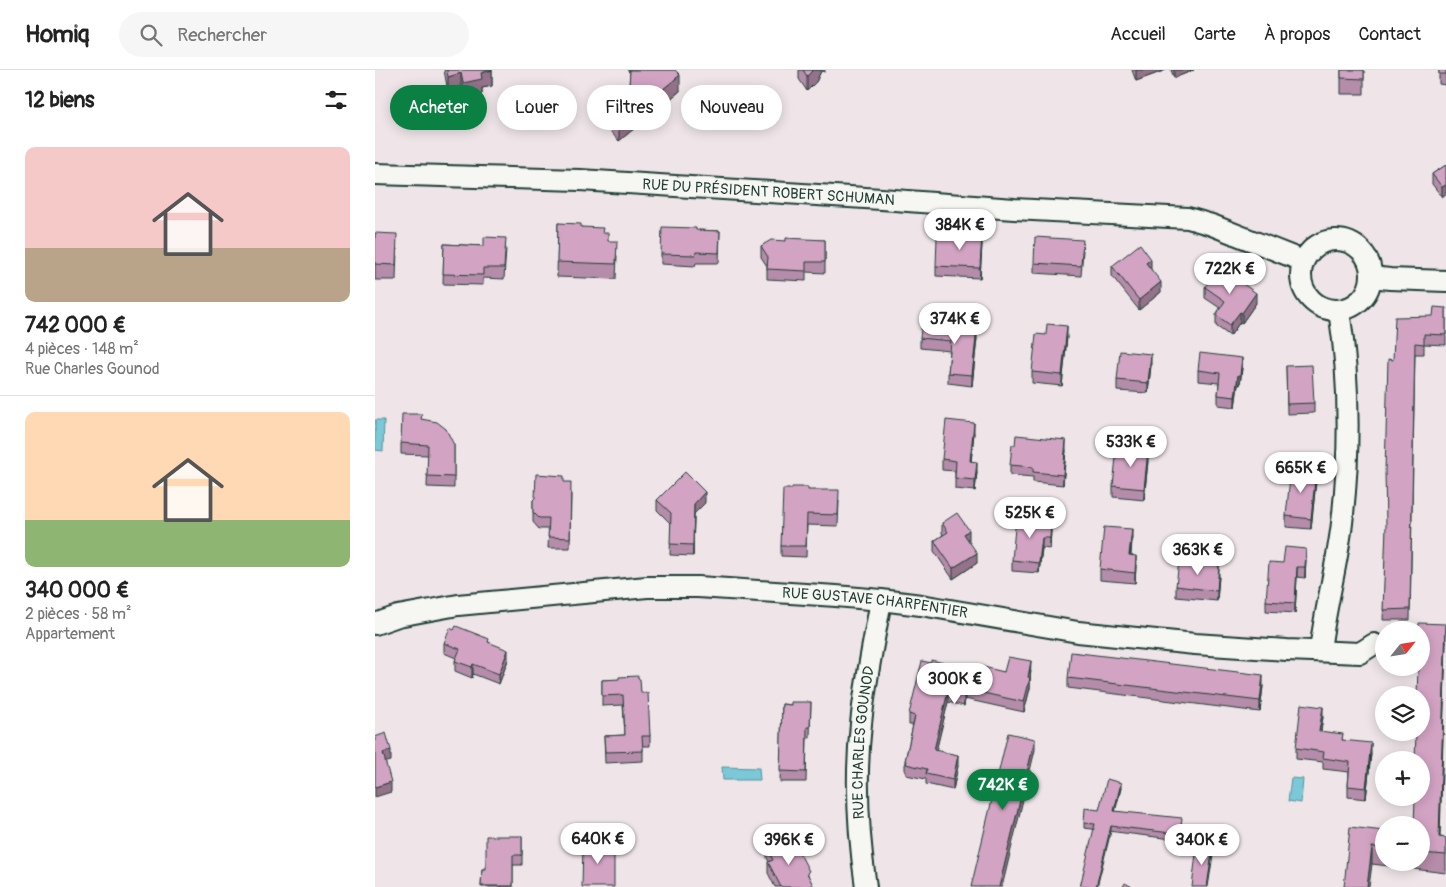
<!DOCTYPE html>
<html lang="fr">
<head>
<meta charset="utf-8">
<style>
	body { margin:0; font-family:Pangolin,sans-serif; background:#f6f6f6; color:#222; height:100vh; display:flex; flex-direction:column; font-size:19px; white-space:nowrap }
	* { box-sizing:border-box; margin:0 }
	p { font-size:16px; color:#767676 }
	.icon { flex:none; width:28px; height:28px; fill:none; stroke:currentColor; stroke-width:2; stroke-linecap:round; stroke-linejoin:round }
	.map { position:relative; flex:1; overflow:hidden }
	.panel { display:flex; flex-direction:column; background:#fff; width:375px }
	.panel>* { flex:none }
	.top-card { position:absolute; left:15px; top:15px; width:475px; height:45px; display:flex; gap:10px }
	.needle { width:32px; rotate:60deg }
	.controls { position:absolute; left:1000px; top:551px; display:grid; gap:10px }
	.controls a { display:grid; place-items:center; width:55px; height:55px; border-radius:50%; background:#fff; box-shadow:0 2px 12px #0003; font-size:25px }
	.price { position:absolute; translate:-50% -42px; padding:0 11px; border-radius:18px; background:#fff; color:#222; font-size:16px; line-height:32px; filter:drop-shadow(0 1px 2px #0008) }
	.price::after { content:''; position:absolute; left:50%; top:30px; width:15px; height:11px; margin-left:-8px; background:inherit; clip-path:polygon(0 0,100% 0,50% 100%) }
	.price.active { background:#0b8043; color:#fff }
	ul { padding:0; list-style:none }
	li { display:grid; align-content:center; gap:10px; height:265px; padding:0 25px }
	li+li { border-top:1px solid #e0e0e0 }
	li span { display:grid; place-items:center; height:155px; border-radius:10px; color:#555 }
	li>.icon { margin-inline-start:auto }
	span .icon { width:90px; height:90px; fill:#fffc; stroke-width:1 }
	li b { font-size:21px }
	h2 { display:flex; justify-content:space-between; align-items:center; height:60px; padding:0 25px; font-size:21px }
	.chip { padding:0 18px; border-radius:22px; background:#fff; box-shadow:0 2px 12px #0003; font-size:18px; line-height:45px }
	.chip.active { background:#0b8043; color:#fff }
	header { display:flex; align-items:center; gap:30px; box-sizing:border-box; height:70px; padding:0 25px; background:#fff; border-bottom:1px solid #e0e0e0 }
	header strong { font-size:24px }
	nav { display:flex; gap:28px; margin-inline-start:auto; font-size:18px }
	.search { width:350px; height:45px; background:#f6f6f6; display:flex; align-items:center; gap:12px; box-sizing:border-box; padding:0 18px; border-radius:28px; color:#767676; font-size:19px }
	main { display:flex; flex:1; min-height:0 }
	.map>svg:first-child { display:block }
	.water { fill:#7ac8d8; stroke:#569096 }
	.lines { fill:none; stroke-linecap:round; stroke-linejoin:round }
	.minor-casing { stroke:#1f3d34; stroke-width:24 }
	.minor { stroke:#f6f6f2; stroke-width:20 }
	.wall { fill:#b58ca9; stroke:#1f3d34 }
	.shaded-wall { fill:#947289; stroke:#1f3d34 }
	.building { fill:#d3a3c4; stroke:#1f3d34 }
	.labels { text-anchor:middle; stroke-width:4; stroke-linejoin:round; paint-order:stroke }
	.street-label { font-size:15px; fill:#1f3d34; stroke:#f6f6f2 }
</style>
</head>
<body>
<header>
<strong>Homiq</strong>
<div class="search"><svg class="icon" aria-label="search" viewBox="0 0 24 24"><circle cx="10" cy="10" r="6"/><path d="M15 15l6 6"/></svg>Rechercher</div>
<nav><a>Accueil</a><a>Carte</a><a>À propos</a><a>Contact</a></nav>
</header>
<main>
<section class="panel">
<h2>12 biens<svg class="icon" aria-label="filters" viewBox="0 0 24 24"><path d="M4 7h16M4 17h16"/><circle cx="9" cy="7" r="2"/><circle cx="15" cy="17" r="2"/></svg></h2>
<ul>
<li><span style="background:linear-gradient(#f6c9c9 65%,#b9a48a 0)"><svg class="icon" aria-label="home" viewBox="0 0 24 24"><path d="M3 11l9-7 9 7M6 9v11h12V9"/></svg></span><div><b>742 000 €</b><p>4 pièces · 148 m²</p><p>Rue Charles Gounod</p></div></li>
<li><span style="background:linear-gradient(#ffd9b3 70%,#8fb573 0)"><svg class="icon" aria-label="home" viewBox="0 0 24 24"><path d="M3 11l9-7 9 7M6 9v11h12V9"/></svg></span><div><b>340 000 €</b><p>2 pièces · 58 m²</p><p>Appartement</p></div></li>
</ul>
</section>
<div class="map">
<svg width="1071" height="817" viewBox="0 0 1071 817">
	<rect width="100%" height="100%" fill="#efe5e9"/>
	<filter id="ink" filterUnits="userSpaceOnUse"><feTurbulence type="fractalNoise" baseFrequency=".02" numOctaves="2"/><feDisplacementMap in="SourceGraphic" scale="10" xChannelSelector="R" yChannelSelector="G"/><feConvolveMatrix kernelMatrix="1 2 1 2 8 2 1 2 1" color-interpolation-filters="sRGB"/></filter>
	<g filter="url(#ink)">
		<path class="water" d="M0,350H9L8,381L0,380Z
			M347,697L384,698L385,710H348Z
			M916,708L928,709L926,733L913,731Z"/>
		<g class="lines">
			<defs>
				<g id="minor">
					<path id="s1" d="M0,104L205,110L506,129L639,139L813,148L837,155L928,191"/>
					<circle cx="961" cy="205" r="35"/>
					<path d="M996,207L1015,209L1071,211"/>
					<path id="s2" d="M0,554L23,546L83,535L272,517H323L461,526L506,530L546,535L703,562L820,574L912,580L985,583L999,574"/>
					<path d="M945,581C950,538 962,496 967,453C975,382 975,311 964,240"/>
					<path id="s3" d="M491,817C483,763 480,708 486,654C490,612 499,571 506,530"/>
				</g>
			</defs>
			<use href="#minor" class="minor-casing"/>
			<use href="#minor" class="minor"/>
		</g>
		<path class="wall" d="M69,0H117V16L107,18V24L88,28L86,19L73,22Z
			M252,0H300L305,21L244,71L233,59V44L245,33V24L254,16L255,3Z
			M424,0H450V2L446,1L441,12L432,21L424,9Z
			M757,0H791L761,11Z
			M796,0H819L799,8Z
			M966,0H989V24H966Z
			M1064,0H1071V15L1064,14Z
			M1071,95L1067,127L1057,114V104Z
			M183,153L206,157L228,163L242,186L241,209L182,207Z
			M321,160L345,161L344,193H321L320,196L286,194V184Z
			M0,163L22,179L21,210H0Z
			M450,170V203L431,202V211L392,209V196L386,187V176L411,171Z
			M69,174L109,176L131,178L129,209L108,208V215L68,214Z
			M607,174L605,208L561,206V196Z
			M708,180L706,206L659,203V193Z
			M737,196L776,199L786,222L764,240L737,206Z
			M830,217L881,233L867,253L865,252L855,266L841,256V245L845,238L830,228Z
			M1071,238V275L1049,274V284H1040L1035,550H1008L1018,290L1058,246Z
			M692,267L687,316L657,313V302Z
			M545,268H602L597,316L573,313V303L575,281L545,278Z
			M776,295L773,323L742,321V310Z
			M911,296L939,333V343L912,344Z
			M867,298L865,315H863L860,337L843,335V325L844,313L823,311V300Z
			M47,349L79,375V418L52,417L53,385L26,384V373Z
			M599,363L596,391L602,402L600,421L580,419V401L567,400V389Z
			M691,380L688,415L658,412V407L635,405V395Z
			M773,391L769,430L738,427V416Z
			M941,411L936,459L911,457V446Z
			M189,412L196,422L195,478H173L174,459H164L158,452V430Z
			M433,420L464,431L463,456L432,455L431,487L406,486V476Z
			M282,430L330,433L319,444L318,486L295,485L296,454L282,440Z
			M567,453L594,471L602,493L578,509L559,481V471L568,465L567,463Z
			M676,460L675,479L667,478L664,503L637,501V490Z
			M757,470L756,486L761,496L760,513L725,510V499Z
			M931,489L930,508L922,507L920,543L891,541V531L908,493Z
			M844,506L842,531L801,527V516Z
			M1071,571L1065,767L1071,768V803L997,794L969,817L1009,761V792H1046V755Z
			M114,572L133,590L124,614L98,604L97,608L80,601V591L81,588L69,583V573Z
			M556,593L594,599L629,602L656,601L655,608V618L649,642L590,629L589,636L573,632L561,680L583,696L578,720L551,714V709L531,705V702L530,701V691L538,655H534V644Z
			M693,608L888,616L885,642L693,618Z
			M263,609L275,666V676H268V691L230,693L229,666L250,665L248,635L227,636V610Z
			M436,632L435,668H432L431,712H405L407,634L416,635Z
			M948,647L946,661L968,670L996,684L991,729L973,727V716L974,702L948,699V692L921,689V678Z
			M746,718L740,741L807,754L805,770L709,758V753L724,740Z
			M147,766V795H138V817H106L107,799H111Z
			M392,778L415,781L434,807L438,817H400L393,803V792H394L392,788Z"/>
		<path class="shaded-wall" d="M117,0V16L107,18V24L88,28V13L106,3Z
			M438,0H446V1L441,12L432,21V6Z
			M761,0H791L761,11Z
			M799,0H819L799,8Z
			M86,3V19L73,22V7Z
			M305,5V21L244,71V56Z
			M1071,115V124L1067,127V117Z
			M607,163V174L605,208V198Z
			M776,189V199L771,204V193Z
			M786,212V222L764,240V230Z
			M881,223V233L867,253V243Z
			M865,242V252L855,266V255Z
			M692,256V267L687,316V305Z
			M602,258V268L597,316V305Z
			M776,284V295L773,323V313Z
			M867,288V298L865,315V305Z
			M863,305V315L860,337V327Z
			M599,353V363L595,402V391Z
			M691,370V380L688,415V405Z
			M773,380V391L769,430V419Z
			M602,392V402L600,421V410Z
			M941,401V411L936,459V449Z
			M330,422V433L319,444L318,486L319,434Z
			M676,450V460L675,479V468Z
			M757,459V470L754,496V485Z
			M594,460V471L589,474V464Z
			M667,468V478L664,503V493Z
			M931,479V489L930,508V497Z
			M602,483V493L578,509V498Z
			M761,486V496L760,513V503Z
			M844,495V506L842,531V521Z
			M922,497V507L920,543V533Z
			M1071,554V571L1064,785V767Z
			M133,580V590L124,614V604Z
			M656,591L655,618L649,642V632L653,607Z
			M98,594V604L97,608V597Z
			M888,605V616L885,642V631Z
			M590,619V629L589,636V625Z
			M573,621V632L559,690V680Z
			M948,637V647L944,671V661Z
			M660,669V680L627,817H624Z
			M996,673V684L991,729V718Z
			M16,680V691L8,693V683Z
			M583,685V696L578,720V710Z
			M16,712V722L0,727V717Z
			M746,713V718L739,746V741Z
			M736,756V761L722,817H721Z
			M838,776V785L833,817H832Z
			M997,777V794L994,817H992Z"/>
		<path class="building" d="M72,0H117L106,3L107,9L88,13L86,3L73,7Z
			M255,0H300L305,5L244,56L233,44L249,29L245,24L254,16Z
			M428,0H438L432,6Z
			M966,0H989V9L966,8Z
			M1064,0H1071V4H1064Z
			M1071,95V115L1067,117L1057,104Z
			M183,153L206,154V157L228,158L227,163H233V171H242L241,194L182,192Z
			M287,157L321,158V160L345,161L344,183L321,182L320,185L286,184Z
			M587,162L607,163L605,198L561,196L562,167L587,168Z
			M0,163L22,164L21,195L0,194Z
			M109,167L131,168L129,198H108V205L68,204L69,174L109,176Z
			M660,167L708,170L706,196L659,193Z
			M411,168L450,170V192H431V201L392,199L393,187L386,176L396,170L411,171Z
			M765,174L776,189L771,193L786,212L764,230L737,196Z
			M844,197L881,223L867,243L865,242L855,255L841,245L850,231L830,217Z
			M1059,237L1071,238V265L1049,264V274L1040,273L1035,539L1008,540L1011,456L1010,401L1013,289L1018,290L1020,247L1058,246Z
			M547,252L602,258L597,305L573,303L576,271L545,268Z
			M672,254L692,256L687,305L657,302L661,264L671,265Z
			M745,281L776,284L773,313L742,310Z
			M825,283L867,288L865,305H863L860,327L843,325L845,303L823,300Z
			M937,295L939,333L912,334L911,296Z
			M27,344H47L46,349L62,352L71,359L79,375V407L52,406L53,375L26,373Z
			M571,350L599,353L595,391L602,392L600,410L580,408L581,391L567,389Z
			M641,365L691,370L688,405L658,402V397L635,395L637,375H640Z
			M742,377L773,380L769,419L738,416Z
			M916,398L941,401L936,449L911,446Z
			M310,402L330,422L319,434L318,475L295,474L296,443L282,430Z
			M161,404L189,406V412H196L195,468L173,467L174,448H164L158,442V430L160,428Z
			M417,417H433V420H464L463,445L432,444L431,476H406L408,419H417Z
			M582,443L594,460L589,464L602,483L578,498L559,471L573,462L567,453Z
			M641,447L676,450L675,468H667L664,493L637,490Z
			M729,457L757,459L754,485L761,486L760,503L725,499Z
			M910,477L931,479L930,497H922L920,533L891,531L894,492L908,493Z
			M804,491L844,495L842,521L801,516Z
			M1044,553L1071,554L1064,767L1071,768V785L1046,783V755H1039L1040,728H1046V690H1040L1041,662H1046V625H1042L1043,598H1046V560H1044Z
			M81,556L114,569L113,572L133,580L124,604L98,594L97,597L80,591L85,579L69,573L75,558L79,560Z
			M696,582L888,605L885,631L693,608Z
			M633,587L656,591L653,607L655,608L649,632L590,619L589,625L573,621L559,680L583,685L578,710L551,704L552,699L531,694L532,691H530L540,646L534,644L547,591L556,593V590L594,599L596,594L629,602Z
			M263,606V609H265L266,623H273L275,666H267L268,681L230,682L229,666L250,665L248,625L227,626V610L244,609V607Z
			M416,632H436L435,657H432L431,702L405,701L407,634L416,635Z
			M926,634L948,637L944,661L968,664L967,670L996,673L991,718L973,716L975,692L948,688L949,682L921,678Z
			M11,663L16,680L8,683L16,712L0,717V667Z
			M633,663L660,669L624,817H596Z
			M732,709L746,713L739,741L807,748L805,764L736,756L721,817H705L720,754L709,753L710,738L724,740Z
			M975,757L1009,761V778L997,777L992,817H969Z
			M111,766H147V785H138V816H106L107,799H111Z
			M409,769L415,781L422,778L434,801L432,803L438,815L434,817H406L393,792L398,790L392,778Z
			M208,773L239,774V817H207Z
			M822,775L838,776L832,817H817Z
			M750,813L757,817H748Z"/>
	</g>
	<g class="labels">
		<g class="street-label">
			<text dy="5" stroke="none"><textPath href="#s1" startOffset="394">RUE DU PRÉSIDENT ROBERT SCHUMAN</textPath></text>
			<text dy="5" stroke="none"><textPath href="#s2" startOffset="504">RUE GUSTAVE CHARPENTIER</textPath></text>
			<text dy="5" stroke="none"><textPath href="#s3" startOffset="145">RUE CHARLES GOUNOD</textPath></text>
		</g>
	</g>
</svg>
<div class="controls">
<a><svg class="needle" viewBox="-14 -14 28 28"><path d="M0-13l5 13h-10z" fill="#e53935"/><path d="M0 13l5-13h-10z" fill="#767676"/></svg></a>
<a><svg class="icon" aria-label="layers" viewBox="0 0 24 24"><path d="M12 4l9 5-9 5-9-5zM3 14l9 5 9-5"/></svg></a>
<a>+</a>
<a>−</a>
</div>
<b class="price" style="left:585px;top:181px">384K €</b>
<b class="price" style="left:855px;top:225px">722K €</b>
<b class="price" style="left:580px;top:275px">374K €</b>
<b class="price" style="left:756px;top:398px">533K €</b>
<b class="price" style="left:926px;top:424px">665K €</b>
<b class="price" style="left:655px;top:469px">525K €</b>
<b class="price" style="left:823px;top:506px">363K €</b>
<b class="price" style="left:580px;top:635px">300K €</b>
<b class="price active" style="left:628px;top:741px">742K €</b>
<b class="price" style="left:223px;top:795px">640K €</b>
<b class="price" style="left:414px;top:796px">396K €</b>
<b class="price" style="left:827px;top:796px">340K €</b>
<div class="top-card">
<a class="chip active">Acheter</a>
<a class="chip">Louer</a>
<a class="chip">Filtres</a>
<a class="chip">Nouveau</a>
</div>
</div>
</main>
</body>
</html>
